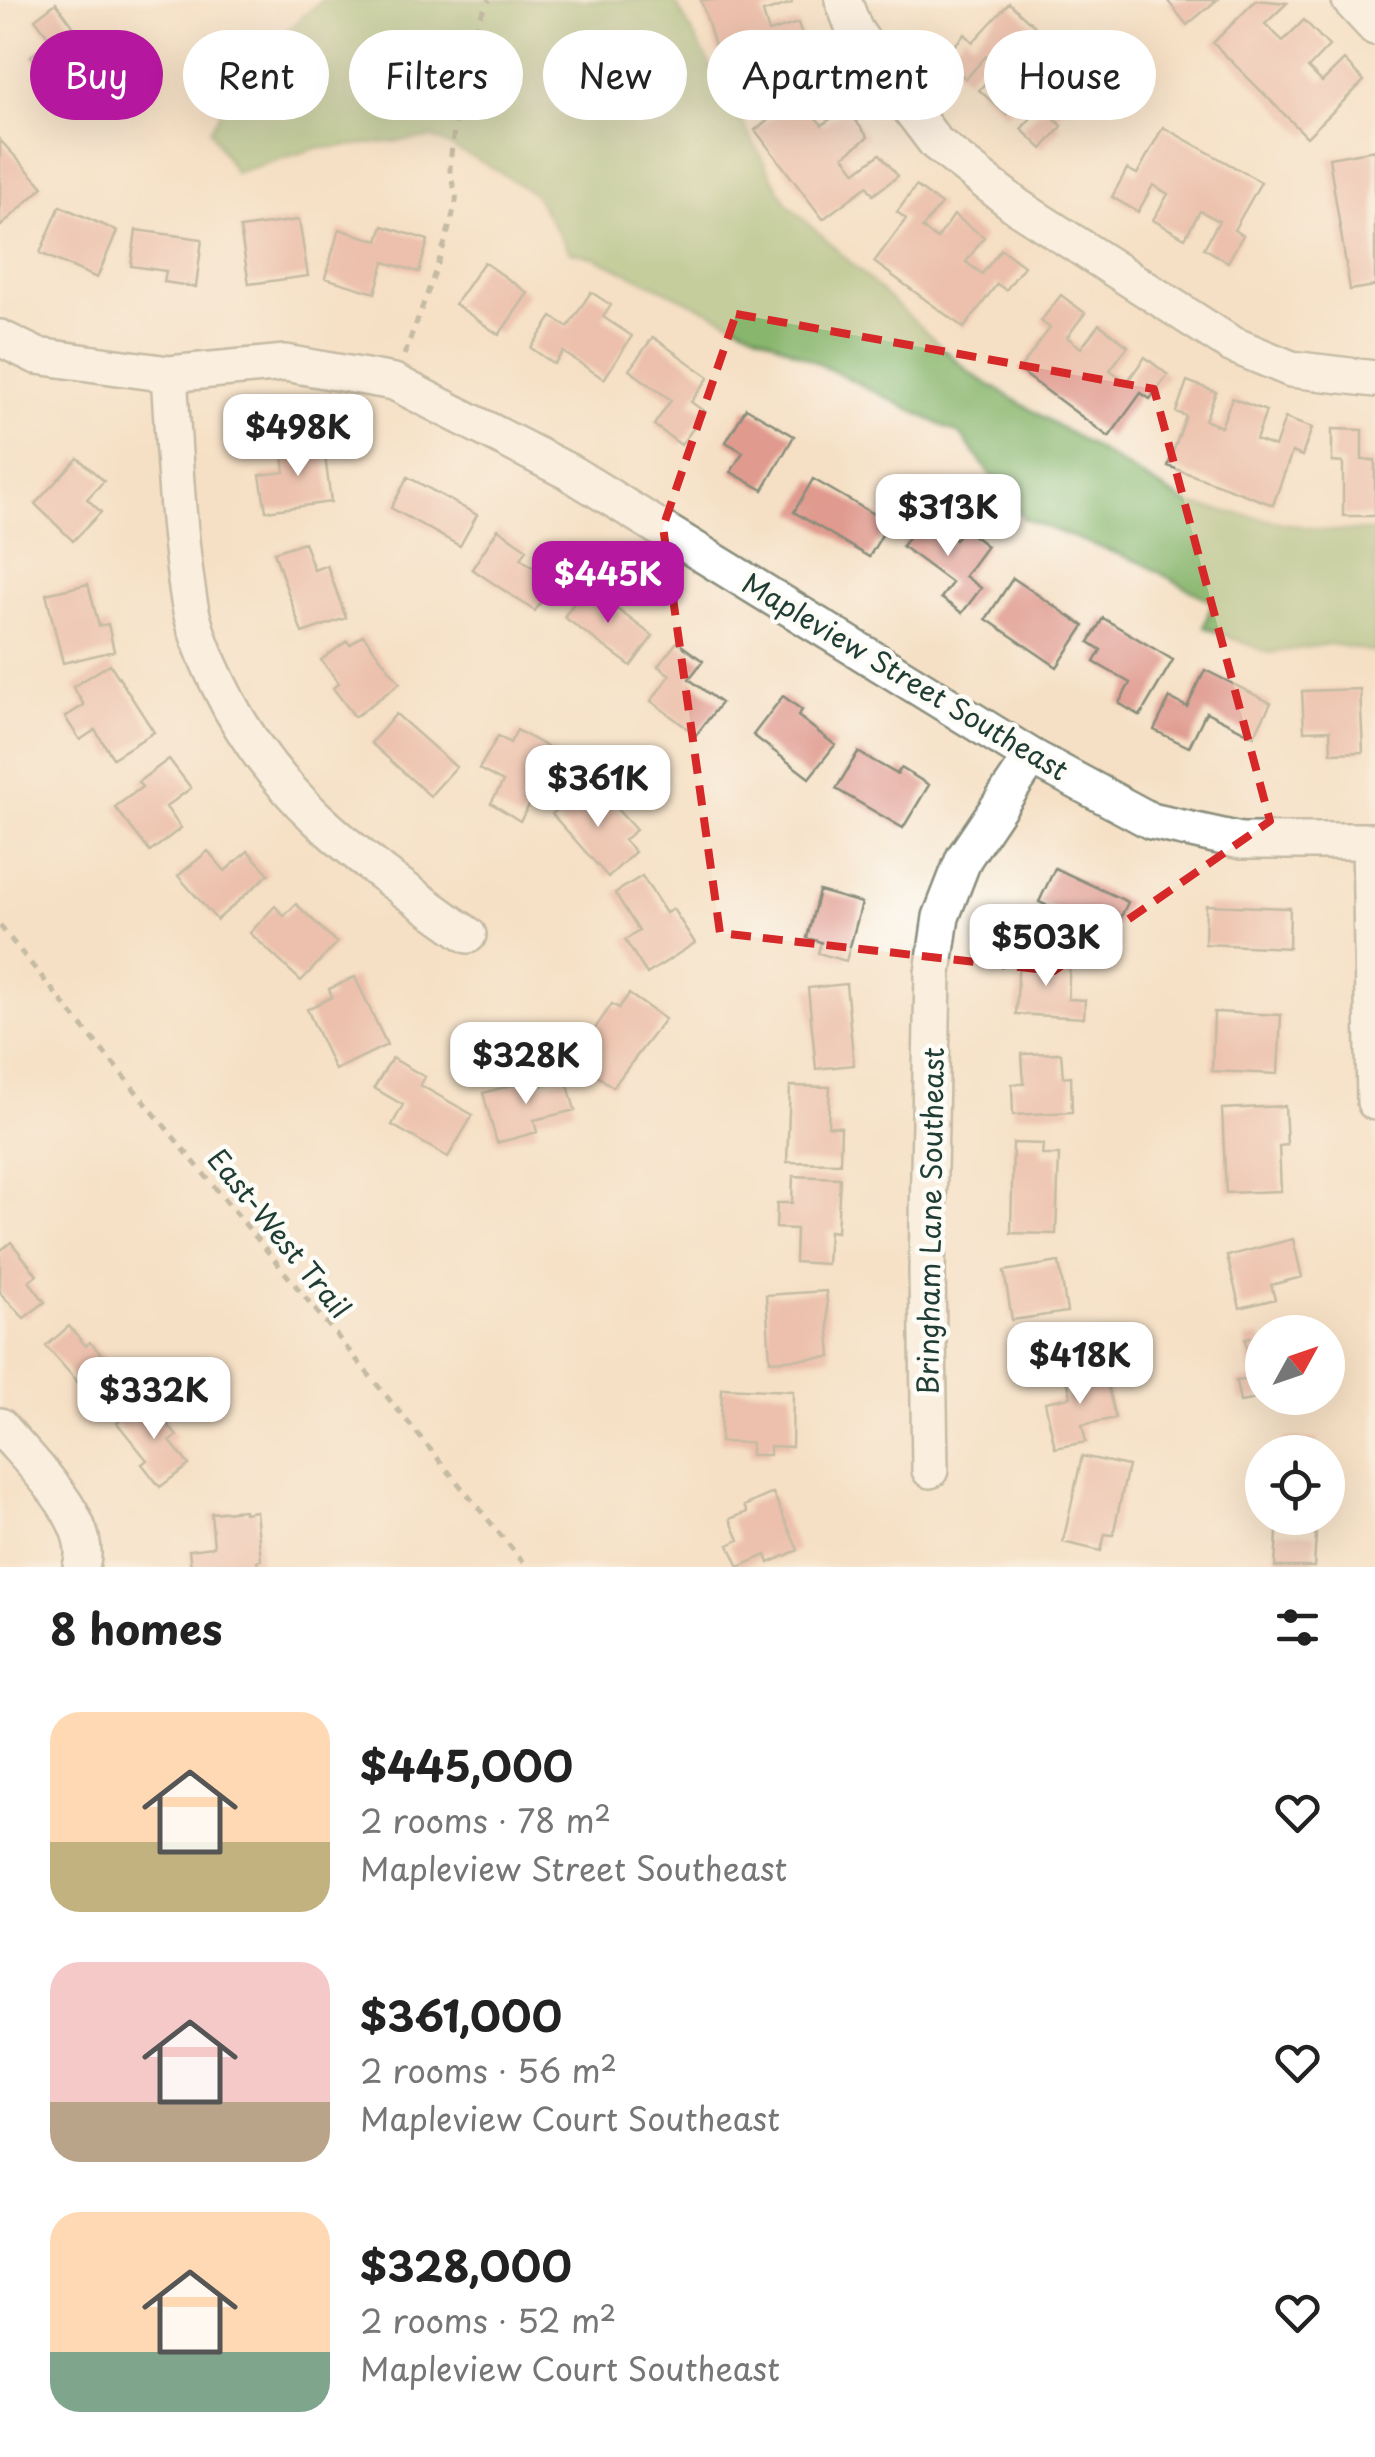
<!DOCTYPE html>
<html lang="en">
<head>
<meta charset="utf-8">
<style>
	body { margin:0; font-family:"Playpen Sans",sans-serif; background:#f2f2f2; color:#222; height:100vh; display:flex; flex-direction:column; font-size:38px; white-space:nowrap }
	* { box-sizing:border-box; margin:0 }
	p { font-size:32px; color:#767676 }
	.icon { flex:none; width:55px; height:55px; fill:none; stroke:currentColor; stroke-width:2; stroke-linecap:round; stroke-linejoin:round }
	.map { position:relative; height:1567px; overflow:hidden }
	.details { display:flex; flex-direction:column; background:#fff; flex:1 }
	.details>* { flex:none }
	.guide { position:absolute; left:30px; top:30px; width:1315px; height:90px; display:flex; gap:20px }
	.needle { width:65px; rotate:50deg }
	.tools { position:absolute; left:1245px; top:1315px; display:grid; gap:20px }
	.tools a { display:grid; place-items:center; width:100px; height:100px; border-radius:50%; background:#fff; box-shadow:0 10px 40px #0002; font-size:50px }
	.price { position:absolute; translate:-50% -85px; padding:0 22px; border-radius:20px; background:#fff; color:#222; font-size:32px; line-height:65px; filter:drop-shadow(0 2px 5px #0008) }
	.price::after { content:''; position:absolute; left:50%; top:60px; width:30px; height:22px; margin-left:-15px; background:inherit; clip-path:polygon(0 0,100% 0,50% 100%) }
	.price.selected { background:#b5179e; color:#fff }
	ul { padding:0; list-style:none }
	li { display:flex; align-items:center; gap:30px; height:250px; padding:0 50px }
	li span { display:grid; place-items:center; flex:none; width:280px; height:200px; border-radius:30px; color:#555 }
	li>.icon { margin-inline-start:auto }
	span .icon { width:120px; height:120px; fill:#fffc; stroke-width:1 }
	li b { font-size:42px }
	h2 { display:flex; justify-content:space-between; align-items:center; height:120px; padding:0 50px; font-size:42px }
	.pill { padding:0 35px; border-radius:45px; background:#fff; box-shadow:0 10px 40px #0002; font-size:35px; line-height:90px }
	.pill.selected { background:#b5179e; color:#fff }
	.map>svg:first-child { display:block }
	.forest { fill:#89b66d; stroke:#547a50; stroke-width:2.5 }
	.building { fill:#e09a8e }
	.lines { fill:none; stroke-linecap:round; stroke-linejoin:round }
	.minor-casing { stroke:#8a8e7c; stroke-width:40 }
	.path { stroke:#8a8e7c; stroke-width:5; stroke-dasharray:8 8; stroke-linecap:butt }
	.minor { stroke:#fff; stroke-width:35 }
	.marked { fill:none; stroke:#d62828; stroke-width:8; stroke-dasharray:20 12; stroke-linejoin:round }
	.labels { text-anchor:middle; stroke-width:9; stroke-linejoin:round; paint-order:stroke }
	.street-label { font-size:28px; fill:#1f3d34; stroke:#fdfcf7 }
</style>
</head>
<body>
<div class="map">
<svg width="1375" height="1567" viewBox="0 0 1375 1567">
	<rect width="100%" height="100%" fill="#fdfcf7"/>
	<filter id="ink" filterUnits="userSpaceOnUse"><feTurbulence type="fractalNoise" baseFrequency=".01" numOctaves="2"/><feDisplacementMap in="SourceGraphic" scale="20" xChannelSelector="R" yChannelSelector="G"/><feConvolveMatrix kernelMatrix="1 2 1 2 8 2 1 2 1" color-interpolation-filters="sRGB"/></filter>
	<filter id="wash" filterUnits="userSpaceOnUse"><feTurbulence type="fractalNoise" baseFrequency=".0048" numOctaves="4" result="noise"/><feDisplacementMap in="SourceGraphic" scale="40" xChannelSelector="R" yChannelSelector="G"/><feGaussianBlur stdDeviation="2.25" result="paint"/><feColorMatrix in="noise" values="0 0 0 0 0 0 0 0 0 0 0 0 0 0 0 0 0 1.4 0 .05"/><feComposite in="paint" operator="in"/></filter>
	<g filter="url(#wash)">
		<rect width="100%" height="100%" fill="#f5e0c5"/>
		<path class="forest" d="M322,0H674L787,204L970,373L1188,504L1326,531H1375V652L1330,644L1269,653L1204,627L1212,602L1142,563L1024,519L961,435L769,339L596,258L570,252L534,194L490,166L433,138L313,149L235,173L210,130L253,60Z"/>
		<g id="blocks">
			<path class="building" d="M701,0H791L792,3L763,12L769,32L798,23L807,50L778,59L775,49L721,65Z
				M1167,0H1217L1187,25Z
				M1256,0L1287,3L1265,24L1283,41L1304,20L1329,46L1308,68L1322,82L1344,60L1364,81L1307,137L1213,43Z
				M56,3L99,61L57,92L31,56L51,40L35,19Z
				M1009,3L1092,78L1054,119L1062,126L1042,149L1021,129L1042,106L1026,93L1006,115L979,90L999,68L986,56L966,79L943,58L965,34L973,42Z
				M818,69L836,94L811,112L822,125L846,108L868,137L844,156L856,172L880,154L898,176L873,195L867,186L823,219L755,130L798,98L791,89Z
				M1163,127L1261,182L1234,230L1243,235L1228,262L1204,248L1219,221L1200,211L1185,238L1153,220L1168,194L1153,185L1138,212L1112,197L1127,169L1137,174Z
				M0,140L43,187L0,227Z
				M1375,150V286L1350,290L1329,158Z
				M916,186L941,204L922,228L937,239L954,215L984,237L966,262L982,274L1001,249L1024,266L1006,290L997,284L964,328L874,262L906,219L897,212Z
				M60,206L117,231L97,278L40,253Z
				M299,220L308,276L249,284L240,228Z
				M383,226L428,240L419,272L384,262L375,293L325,278L339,229L378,241Z
				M136,230L202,239L196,287L164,282L166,271L131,266Z
				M484,262L528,293L499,335L455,304Z
				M591,292L611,305L603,317L632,336L604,379L563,352L554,364L531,348L552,317L568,327Z
				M1061,295L1085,313L1067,337L1081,348L1099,324L1128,346L1110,370L1127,382L1145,357L1168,375L1150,399L1141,393L1109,437L1019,370L1050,328L1041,321Z
				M653,337L709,377L691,402L705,412L681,445L654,425L671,400L629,370Z
				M1187,381L1216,392L1205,420L1221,427L1232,398L1266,411L1256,440L1275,447L1285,418L1312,428L1302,456L1292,452L1273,505L1168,466L1186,416L1176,412Z
				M746,408L794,436L763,490L731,472L743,452L726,442Z
				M1332,429L1362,430V460H1375V516H1343V463L1332,462Z
				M323,441L331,502L266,511L260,475L285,472L282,447Z
				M78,458L104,481L87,499L101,512L73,541L35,504Z
				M408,477L477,515L460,546L391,508Z
				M813,479L889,523L869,557L794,512Z
				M923,517L955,540L963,528L987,546L965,576L981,588L962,613L941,598L952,583L902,546Z
				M498,529L527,549L521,559L555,582L535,611L472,569Z
				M304,542L314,570L327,565L346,618L302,633L274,552Z
				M1013,578L1084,626L1057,667L986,619Z
				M88,584L99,626L108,624L114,651L63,663L46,594Z
				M586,586L653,636L631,666L564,617Z
				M1103,618L1173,660L1140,716L1119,703L1130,683L1094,662L1101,650L1089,642Z
				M363,635L400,683L355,717L333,688L339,683L321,660L347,641L350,645Z
				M677,642L703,661L689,679L721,703L696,735L651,701L670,675L658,666Z
				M110,664L154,732L113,758L95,730L80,740L65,717L84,705L73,687Z
				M1205,670L1271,703L1254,736L1206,712L1189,747L1154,730L1170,698L1187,707Z
				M1360,689L1363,752L1331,753L1330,730L1304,731L1302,691Z
				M783,696L802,710L798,716L835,745L809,778L753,735Z
				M396,714L456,767L430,796L371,743Z
				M517,730L559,754L520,821L491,803L503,782L479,769L498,736L510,743Z
				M858,752L897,774L901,768L929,785L903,828L836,789Z
				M169,759L191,788L166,807L181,828L150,852L115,807L142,787L138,782Z
				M580,790L591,802L601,792L636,830L624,840L635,852L608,877L552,814Z
				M208,851L225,871L248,851L269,874L217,920L178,876Z
				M1055,868L1128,902L1112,936L1039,902Z
				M642,876L666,913L673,909L695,943L647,974L625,940L639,931L615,893Z
				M819,891L862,903L846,961L818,953L821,942L807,938Z
				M296,904L337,943L301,981L250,933L275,906L284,916Z
				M1206,905L1290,908L1289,948L1205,944Z
				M1019,957L1070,960L1068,999L1085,1000L1084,1018L1016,1014Z
				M355,977L387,1045L335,1070L307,1009L332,997L329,989Z
				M846,984L854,1065L816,1069L808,988Z
				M629,994L665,1019L613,1087L574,1059L612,1004L619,1008Z
				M1214,1012L1281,1015L1278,1074L1212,1071Z
				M1061,1053L1063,1077L1071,1076L1072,1112L1013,1115L1012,1084H1024L1022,1054Z
				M392,1058L425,1077L420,1085L473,1115L448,1157L392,1125L403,1105L374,1088Z
				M538,1078L540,1085L566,1078L575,1110L534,1120L537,1132L497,1143L483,1093Z
				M790,1086L830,1087L828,1126L841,1127L840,1163L787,1162Z
				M1285,1106L1287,1145L1279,1146L1281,1191L1226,1193L1222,1109Z
				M1013,1143L1043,1144L1042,1155H1059L1056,1234L1011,1233Z
				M793,1176L840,1178L837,1232L829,1231L827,1264L795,1262L796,1229L776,1228L777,1203H792Z
				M1293,1239L1302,1277L1271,1285L1275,1299L1240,1308L1227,1256Z
				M11,1242L37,1275L29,1281L45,1302L24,1318L0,1293V1251Z
				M1059,1262L1067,1312L1012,1320L1004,1271Z
				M826,1291L831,1357L770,1361L766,1295Z
				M69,1326L86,1346L90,1342L123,1379L96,1403L46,1346Z
				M1262,1336V1398L1240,1402L1236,1381L1252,1379L1245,1339Z
				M1103,1367L1115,1418L1082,1425L1086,1442L1055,1448L1045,1402L1071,1397L1066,1375Z
				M722,1388L793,1391L792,1447L770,1446V1455H751V1443L720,1442Z
				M147,1399L177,1436L170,1441L189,1465L160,1487L142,1464L147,1460L117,1423Z
				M1285,1438L1317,1440L1316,1452H1285Z
				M1082,1456L1128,1466L1113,1535L1105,1534L1101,1551L1063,1542Z
				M773,1493L798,1550L769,1563L766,1555L739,1567L729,1545L739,1540L730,1519L747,1512L744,1506Z
				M244,1510V1513L256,1511L261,1560L257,1561L258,1567H191L189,1550L214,1547L211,1513Z
				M1277,1532L1316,1534L1314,1567H1275Z"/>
		</g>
	</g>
	<g filter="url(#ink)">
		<use href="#blocks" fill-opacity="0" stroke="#8a8e7c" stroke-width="2.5"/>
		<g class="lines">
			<defs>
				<path id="minor" d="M843,0L854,29L886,77L936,143L1018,207L1231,344L1291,369L1375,379
					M1350,0L1375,27
					M0,338L37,356L169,374L285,363L394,382L569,472L1032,757L1151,821L1241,841H1375
					M169,374C174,449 177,527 189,601C194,630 207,661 220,687C276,804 366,862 468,935
					M1370,842L1375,1102
					M0,1426C27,1459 96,1521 81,1567
					M930,1470L927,1270L933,973L941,917L964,858L1032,757"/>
			</defs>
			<use href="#minor" class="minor-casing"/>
			<path class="path" d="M404,355C423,304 444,254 456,201C458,190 450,182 450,171C450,141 470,19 490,0
				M0,926L527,1567"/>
			<use href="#minor" class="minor"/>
		</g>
	</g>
	<path d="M0 0H1375V1567H0ZM736,314L1154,389L1270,821L1054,971L720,933L663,527Z" fill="#f5e0c5" fill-opacity=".55" fill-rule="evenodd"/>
	<path class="marked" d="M736,314L1154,389L1270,821L1054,971L720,933L663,527Z"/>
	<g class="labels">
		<g class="street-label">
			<text transform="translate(905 677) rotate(31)" y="10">Mapleview Street Southeast</text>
			<text transform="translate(931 1221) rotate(-89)" y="10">Bringham Lane Southeast</text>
			<text transform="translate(279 1234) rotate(51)" y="10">East-West Trail</text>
		</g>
	</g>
</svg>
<div class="tools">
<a><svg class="needle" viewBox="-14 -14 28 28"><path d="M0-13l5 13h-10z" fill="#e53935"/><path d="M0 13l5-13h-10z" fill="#767676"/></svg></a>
<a><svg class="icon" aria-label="locate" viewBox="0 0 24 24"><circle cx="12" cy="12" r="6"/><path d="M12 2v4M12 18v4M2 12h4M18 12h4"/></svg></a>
</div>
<b class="price" style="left:298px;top:479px">$498K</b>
<b class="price" style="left:948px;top:559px">$313K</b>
<b class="price selected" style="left:608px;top:626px">$445K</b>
<b class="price" style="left:598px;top:830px">$361K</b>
<b class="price" style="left:1046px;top:989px">$503K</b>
<b class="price" style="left:526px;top:1107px">$328K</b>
<b class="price" style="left:1080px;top:1407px">$418K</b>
<b class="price" style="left:154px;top:1442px">$332K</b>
<div class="guide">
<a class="pill selected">Buy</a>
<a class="pill">Rent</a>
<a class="pill">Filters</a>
<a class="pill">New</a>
<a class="pill">Apartment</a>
<a class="pill">House</a>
</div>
</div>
<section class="details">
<h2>8 homes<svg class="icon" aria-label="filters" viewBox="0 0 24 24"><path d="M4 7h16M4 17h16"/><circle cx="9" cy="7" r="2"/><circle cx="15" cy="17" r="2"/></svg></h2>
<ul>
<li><span style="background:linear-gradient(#ffd9b3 65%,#c2b280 0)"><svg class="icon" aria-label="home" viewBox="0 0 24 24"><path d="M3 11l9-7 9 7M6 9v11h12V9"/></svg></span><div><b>$445,000</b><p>2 rooms · 78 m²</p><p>Mapleview Street Southeast</p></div><svg class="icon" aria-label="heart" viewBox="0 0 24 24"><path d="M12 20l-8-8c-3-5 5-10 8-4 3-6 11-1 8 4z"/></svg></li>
<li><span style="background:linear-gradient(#f6c9c9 70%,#b9a48a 0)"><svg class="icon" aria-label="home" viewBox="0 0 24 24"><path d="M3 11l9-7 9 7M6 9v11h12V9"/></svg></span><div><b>$361,000</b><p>2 rooms · 56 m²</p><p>Mapleview Court Southeast</p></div><svg class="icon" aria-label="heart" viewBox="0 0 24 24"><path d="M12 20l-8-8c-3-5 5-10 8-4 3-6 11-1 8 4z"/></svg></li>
<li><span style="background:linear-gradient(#ffd9b3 70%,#7fa58c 0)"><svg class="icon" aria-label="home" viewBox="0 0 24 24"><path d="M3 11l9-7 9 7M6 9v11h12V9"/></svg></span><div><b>$328,000</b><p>2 rooms · 52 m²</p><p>Mapleview Court Southeast</p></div><svg class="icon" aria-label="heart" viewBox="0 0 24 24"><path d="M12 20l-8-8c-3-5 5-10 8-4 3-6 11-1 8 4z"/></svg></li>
</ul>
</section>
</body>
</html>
